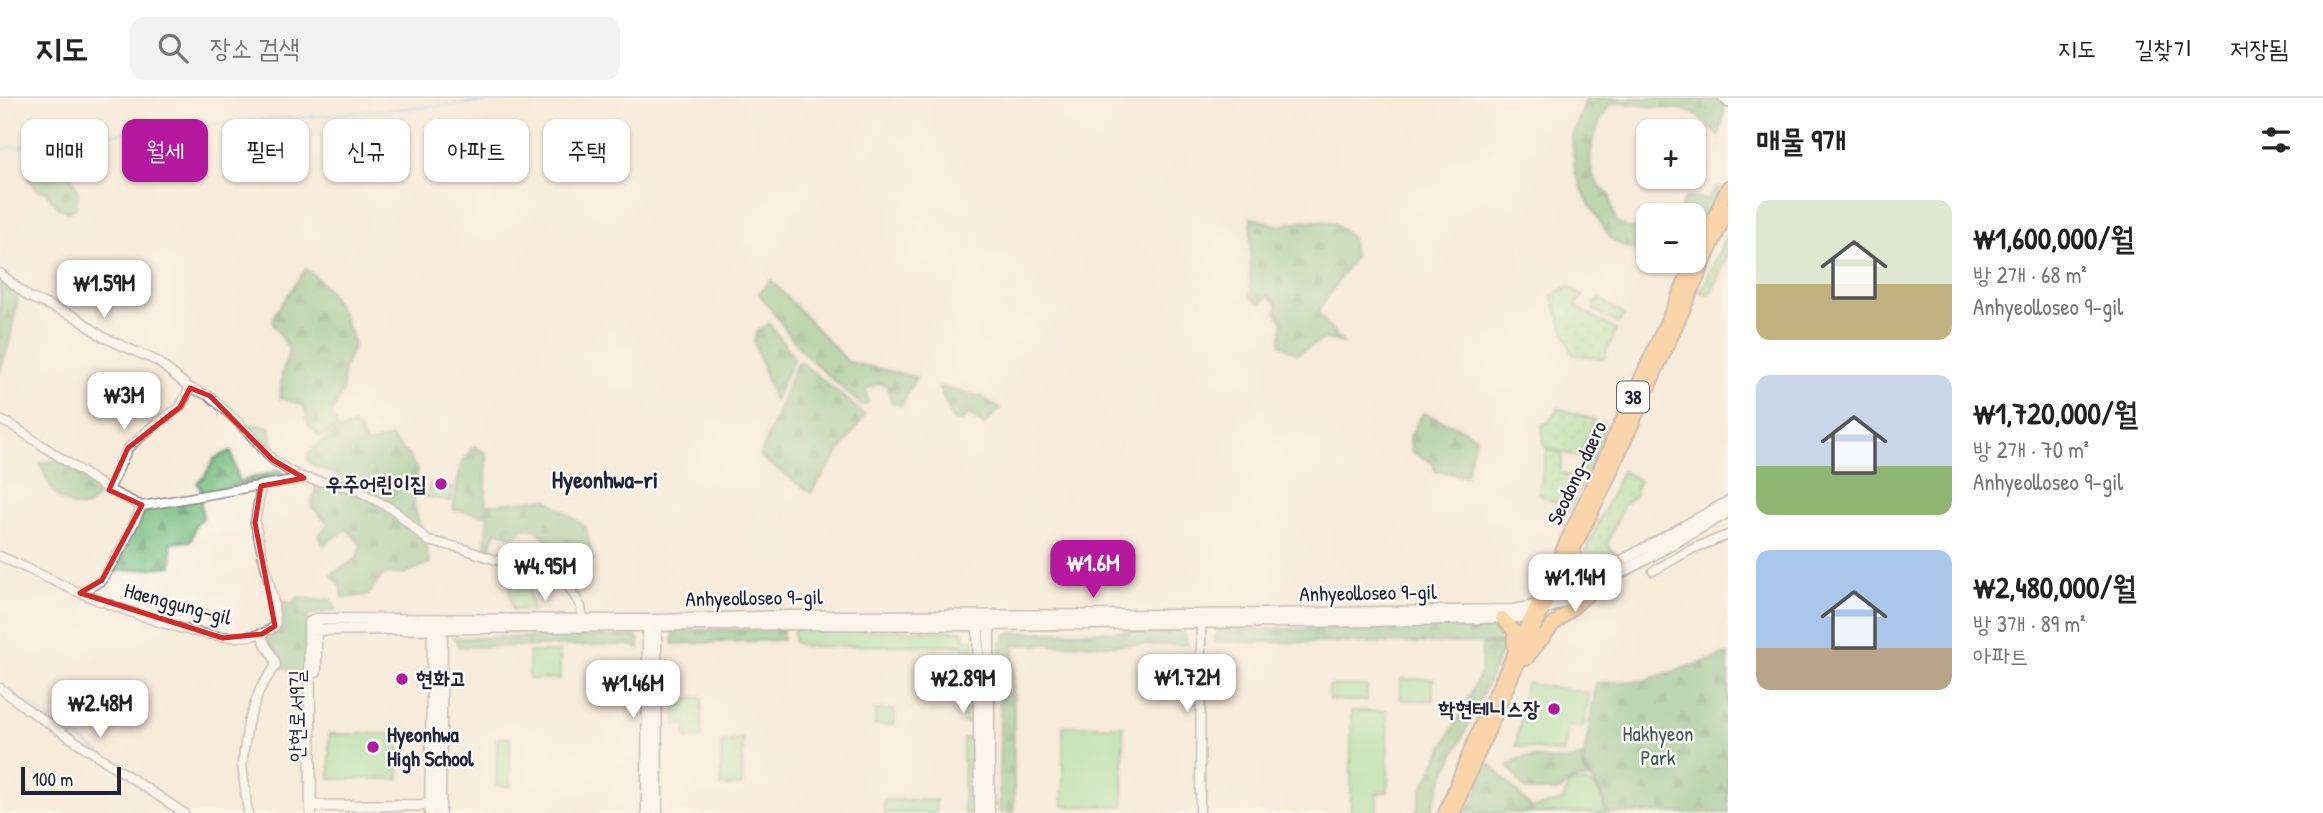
<!DOCTYPE html>
<html lang="ko">
<head>
<meta charset="utf-8">
<style>
	body { margin:0; font-family:"Patrick Hand","Poor Story",sans-serif; background:#f2f2f2; color:#222; height:100vh; display:flex; flex-direction:column; font-size:26px; white-space:nowrap }
	* { box-sizing:border-box; margin:0 }
	p { font-size:23px; color:#767676 }
	.icon { flex:none; width:38px; height:38px; fill:none; stroke:currentColor; stroke-width:2; stroke-linecap:round; stroke-linejoin:round }
	.map { position:relative; flex:1; overflow:hidden }
	.panel { display:flex; flex-direction:column; background:#fff; width:595px }
	.panel>* { flex:none }
	.banner { position:absolute; left:21px; top:21px; width:665px; height:63px; display:flex; gap:14px }
	.tools { position:absolute; left:1636px; top:21px; display:grid; gap:14px }
	.tools a { display:grid; place-items:center; width:70px; height:70px; border-radius:14px; background:#fff; box-shadow:0 2px 5px #0004; font-size:35px }
	.scale { position:absolute; left:21px; bottom:18px; width:100px; box-sizing:border-box; padding-left:7px; border:4px solid #22223b; border-top:0; font-size:19px; line-height:24px; white-space:nowrap; color:#22223b; -webkit-text-stroke:5px #fdfcf7; paint-order:stroke }
	.price { position:absolute; translate:-50% -60px; padding:0 16px; border-radius:14px; background:#fff; color:#222; font-size:23px; line-height:46px; filter:drop-shadow(0 2px 4px #0008) }
	.price::after { content:''; position:absolute; left:50%; top:42px; width:21px; height:16px; margin-left:-10px; background:inherit; clip-path:polygon(0 0,100% 0,50% 100%) }
	.price.active { background:#b5179e; color:#fff }
	ul { padding:0; list-style:none }
	li { display:flex; align-items:center; gap:21px; height:175px; padding:0 28px }
	li span { display:grid; place-items:center; flex:none; width:196px; height:140px; border-radius:14px; color:#555 }
	li>.icon { margin-inline-start:auto }
	span .icon { width:84px; height:84px; fill:#fffc; stroke-width:1 }
	li b { font-size:30px }
	h2 { display:flex; justify-content:space-between; align-items:center; height:84px; padding:0 28px; font-size:30px }
	.chip { padding:0 24px; border-radius:14px; background:#fff; box-shadow:0 2px 5px #0004; font-size:24px; line-height:63px }
	.chip.active { background:#b5179e; color:#fff }
	header { display:flex; align-items:center; gap:42px; box-sizing:border-box; height:98px; padding:0 35px; background:#fff; border-bottom:2px solid #e0e0e0 }
	header strong { font-size:33px }
	nav { display:flex; gap:38px; margin-inline-start:auto; font-size:24px }
	.search { width:490px; height:63px; background:#f2f2f2; display:flex; align-items:center; gap:18px; box-sizing:border-box; padding:0 24px; border-radius:14px; color:#767676; font-size:26px }
	main { display:flex; flex:1; min-height:0 }
	.map>svg:first-child { display:block }
	.grass { fill:url(#grass-dots); stroke:#5b8069; stroke-width:2 }
	.forest { fill:url(#forest-firs); stroke:#4c6f5e; stroke-width:2 }
	.park { fill:#94dd97; stroke:#5b8069; stroke-width:2 }
	.lines { fill:none; stroke-linecap:round; stroke-linejoin:round }
	.stream { stroke:#7ab7ed; stroke-width:2 }
	.minor-casing { stroke:#8c868a; stroke-width:11 }
	.tertiary-casing { stroke:#8c868a; stroke-width:13 }
	.primary-casing { stroke:#8c868a; stroke-width:16 }
	.minor { stroke:#fff; stroke-width:8 }
	.tertiary { stroke:#fff; stroke-width:10 }
	.primary { stroke:#febb71; stroke-width:12 }
	.marked { fill:none; stroke:#d62828; stroke-width:5; stroke-linejoin:round }
	.poi-dot { fill:#b5179e; stroke:#fdfcf7; stroke-width:2.5 }
	.labels { text-anchor:middle; stroke-width:5; stroke-linejoin:round; paint-order:stroke }
	.shield { fill:#fdfcf7; stroke:#646373; stroke-width:2 }
	.shield-label { font-size:19px; font-weight:bold; fill:#22223b }
	.street-label { font-size:21px; fill:#22223b; stroke:#fdfcf7 }
	.poi-label { font-size:21px; font-weight:bold; fill:#22223b; stroke:#fdfcf7; text-anchor:end }
	.park-label { font-size:21px; fill:#445a57; stroke:#fdfcf7 }
	.quarter-label { font-size:24px; font-weight:bold; fill:#22223b; stroke:#fdfcf7 }
</style>
</head>
<body>
<header>
<strong>지도</strong>
<div class="search"><svg class="icon" aria-label="search" viewBox="0 0 24 24"><circle cx="10" cy="10" r="6"/><path d="M15 15l6 6"/></svg>장소 검색</div>
<nav><a>지도</a><a>길찾기</a><a>저장됨</a></nav>
</header>
<main>
<div class="map">
<svg width="1728" height="715" viewBox="0 0 1728 715">
	<defs>
		<pattern id="grass-dots" width="8" height="8" patternUnits="userSpaceOnUse" patternTransform="scale(1.75)"><rect width="8" height="8" fill="#94dd97"/><path d="M2 2h.1M6 6h.1" fill="none" stroke="#7fbd83" stroke-width="1.8" stroke-linecap="round"/></pattern>
		<pattern id="forest-firs" width="22" height="20" patternUnits="userSpaceOnUse" patternTransform="scale(1.75)"><rect width="22" height="20" fill="#77bc80"/><path d="M5 1l3.5 6h-7zM16 11l3.5 6h-7z" fill="#61986a"/></pattern>
	</defs>
	<rect width="100%" height="100%" fill="#fdfcf7"/>
	<filter id="ink" filterUnits="userSpaceOnUse"><feTurbulence type="fractalNoise" baseFrequency=".0143" numOctaves="2"/><feDisplacementMap in="SourceGraphic" scale="14" xChannelSelector="R" yChannelSelector="G"/><feConvolveMatrix kernelMatrix="1 2 1 2 8 2 1 2 1" color-interpolation-filters="sRGB"/></filter>
	<filter id="wash" filterUnits="userSpaceOnUse"><feTurbulence type="fractalNoise" baseFrequency=".00686" numOctaves="4" result="noise"/><feDisplacementMap in="SourceGraphic" scale="28" xChannelSelector="R" yChannelSelector="G"/><feGaussianBlur stdDeviation="1.57" result="paint"/><feColorMatrix in="noise" values="0 0 0 0 0 0 0 0 0 0 0 0 0 0 0 0 0 1.4 0 .05"/><feComposite in="paint" operator="in"/></filter>
	<g filter="url(#wash)">
		<rect width="100%" height="100%" fill="#f7ebd9"/>
		<path class="grass" d="M1728,134V156L1710,197L1701,194Z
			M1568,188L1583,198L1576,208L1616,232L1604,261L1572,256L1552,198Z
			M1600,201L1625,217L1618,226L1594,212V207Z
			M1558,310L1595,322L1579,359L1544,349L1542,326L1548,325Z
			M1601,324H1603C1608,342 1577,396 1568,414L1566,413Z
			M1547,351L1563,356L1560,375L1573,379L1564,408L1542,399L1539,394Z
			M1622,373L1640,383L1635,392L1636,397L1624,406L1607,446L1614,455L1589,466H1583L1581,462Z
			M508,471H513L529,485L532,512H512Z"/>
		<path class="forest" d="M1585,0H1720L1725,8L1719,39L1698,18L1684,12L1619,5L1609,7C1593,35 1576,75 1610,97L1615,122L1627,130L1648,133V156L1624,149L1610,140L1586,100L1575,75L1572,38L1583,11Z
			M53,63L66,70L74,83L78,94L76,110L68,114L58,110L45,93H38L27,79Z
			M1717,90H1720L1705,123L1694,124V117H1677L1685,100L1708,101Z
			M1251,119L1280,128L1303,122L1333,124L1352,139L1354,159L1318,214L1332,233L1343,245L1324,241L1297,256L1280,246L1283,224L1276,214L1277,206L1268,198L1261,206L1250,199Z
			M306,171C332,189 345,218 354,247L344,270L343,294L331,315L338,330L320,339L308,327L304,308L280,300L282,277L289,251L273,226L274,217Z
			M771,182L848,264L916,279L902,307L891,305L888,289L880,285L866,291L868,304L866,307H861L802,254L759,195Z
			M0,183L18,201L10,242L0,275Z
			M769,225L794,259L774,304L754,243L756,234Z
			M801,264L865,317L811,395L760,359L796,266Z
			M939,289L983,299L1000,311L984,327L968,316L963,323H953Z
			M1423,315L1462,331L1476,339L1466,378L1435,373L1433,365L1412,354L1409,340Z
			M250,326L271,329L273,348L269,355L247,329Z
			M353,326L362,336L366,347L390,339L409,358L417,372L414,406L430,465L404,476L383,477L368,497L343,500L340,487L331,476L357,460L361,447L347,431L324,447L319,438L328,425L311,409L316,386L341,394L346,381L309,365L308,356L329,338Z
			M474,348L487,356L485,417L453,412L461,365Z
			M231,353L239,384L281,372L283,379L202,395L197,384L204,379L215,360Z
			M58,362L98,389C96,414 75,414 58,399C49,391 45,376 40,365Z
			M200,401L203,420L196,426L191,443L171,445L172,468L112,474L146,411Z
			M547,401L586,429L593,462L567,470L550,457L557,450L536,432L524,429L514,439L496,433L489,456L485,452L488,407Z
			M298,499L318,502L330,501L337,512L308,517L304,541L306,577L279,568L274,553L266,541C281,527 280,525 277,505L282,502L292,506Z
			M1502,528L1507,534L1506,545L1214,544V540L1219,532Z
			M783,531V542L673,546V532Z
			M1179,532L1185,537L1188,547H1014V715H999L1001,545L1007,535Z
			M635,538L639,542V551L630,547L459,549L454,540Z
			M1482,547H1505L1438,692L1431,715H1416L1422,691L1481,574Z
			M1728,556V715H1607L1602,698L1583,666L1596,585L1643,583Z
			M1582,658V668L1590,681C1575,680 1569,682 1560,693H1526L1508,668C1520,652 1546,663 1564,662C1570,662 1576,659 1582,658Z
			M1489,665L1530,708L1532,715H1466Z"/>
		<path class="park" d="M430,385L453,390L451,403L427,399Z
			M794,531L964,533V541H974V581H964V547L804,548L794,544Z
			M529,554H560V581H529Z
			M1401,581H1433V602H1401Z
			M1526,585L1589,595L1583,630L1568,628L1564,655L1516,648Z
			M1329,588H1367L1366,603L1329,602Z
			M974,589V625H963L964,590Z
			M702,599V640L686,641L687,627H676V601Z
			M875,612H895V627H875Z
			M1351,613H1387L1388,694L1377,695V715H1351Z
			M1063,628H1123V708H1063Z
			M329,636H399V681H330Z
			M497,640H510V688H496Z
			M743,640L742,688H721V645Z
			M963,640H975L976,715H964Z
			M1577,684C1599,684 1600,696 1605,715H1533L1531,711L1563,703L1569,685Z
			M884,702H936V715H884Z"/>
		<g class="lines">
			<path class="stream" d="M0,51L150,31L536,0
				M10,593L109,661"/>
		</g>
	</g>
	<g filter="url(#ink)">
		<g class="lines">
			<defs>
				<path id="minor" d="M1723,0L1728,5
					M0,175L29,199L76,219L103,239L157,263L190,290
					M0,322L13,328L109,392
					M261,388L255,425L273,500L276,524L275,528C236,561 123,511 80,495L102,482L122,450L142,408L304,380
					M142,408L109,392L128,350L153,328L180,309L190,290L210,298L242,328L273,362L289,373L304,380L353,390L394,412L428,443L461,450L510,467L556,477L571,492L581,509L584,525
					M0,458L80,495
					M1653,473L1692,451L1728,437
					M0,590L27,611L184,715
					M248,715L242,667L248,625L260,591L276,567C274,555 263,548 262,536
					M1200,715L1201,520"/>
				<path id="tertiary" d="M978,522L980,715
					M656,523L657,715
					M989,523V715
					M309,532L791,526L978,527L1375,523L1517,519L1530,518L1595,490L1728,414
					M316,574V527
					M311,708L430,707
					M311,715L309,525L316,521L656,522L790,518L1202,517L1513,512L1535,508L1582,485L1728,404
					M430,715L433,527
					M440,715L442,527
					M647,715L648,523"/>
				<path id="primary" d="M1574,452L1575,468L1582,473L1619,465
					M1502,520L1514,533V549
					M1526,561L1553,527L1595,490
					M1445,715L1483,622L1574,428L1728,89
					M1454,715L1463,690L1526,546L1604,389L1728,111"/>
			</defs>
			<use href="#minor" class="minor-casing"/>
			<use href="#tertiary" class="tertiary-casing"/>
			<use href="#primary" class="primary-casing"/>
			<use href="#minor" class="minor"/>
			<use href="#tertiary" class="tertiary"/>
			<use href="#primary" class="primary"/>
		</g>
	</g>
	<path d="M0 0H1728V715H0ZM190,290L210,298L273,362L304,380L261,388L255,425L275,528L262,536L223,540L80,495L102,482L142,407L109,392L128,350L180,309Z" fill="#f7ebd9" fill-opacity=".55" fill-rule="evenodd"/>
	<path class="marked" d="M190,290L210,298L273,362L304,380L261,388L255,425L275,528L262,536L223,540L80,495L102,482L142,407L109,392L128,350L180,309Z"/>
	<g class="poi-dot">
		<circle cx="441" cy="386" r="7"/>
		<circle cx="402" cy="581" r="7"/>
		<circle cx="1554" cy="611" r="7"/>
		<circle cx="373" cy="649" r="7"/>
	</g>
	<g class="labels">
		<rect class="shield" x="1617" y="283.5" width="32" height="31" rx="5"/>
		<g class="shield-label">
			<text x="1633" y="306">38</text>
		</g>
		<g class="street-label">
			<text transform="translate(1577 375) rotate(-65)" y="7">Seodong-daero</text>
			<text transform="translate(1368 495) rotate(-1)" y="7">Anhyeolloseo 9-gil</text>
			<text transform="translate(754 500) rotate(-1)" y="7">Anhyeolloseo 9-gil</text>
			<text transform="translate(178 506) rotate(15)" y="7">Haenggung-gil</text>
			<text transform="translate(297 618) rotate(-90)" y="7">안현로서9길</text>
		</g>
		<g class="poi-label">
			<text x="427" y="393">우주어린이집</text>
			<text x="416" y="588" text-anchor="start">현화고</text>
			<text x="1540" y="618">학현테니스장</text>
			<text x="387" y="644" text-anchor="start">Hyeonhwa<tspan x="387" dy="24">High School</tspan></text>
		</g>
		<g class="park-label">
			<text x="1658" y="643">Hakhyeon<tspan x="1658" dy="24">Park</tspan></text>
		</g>
		<g class="quarter-label">
			<text x="605" y="390">Hyeonhwa-ri</text>
		</g>
	</g>
</svg>
<div class="tools">
<a>+</a>
<a>−</a>
</div>
<div class="scale">100 m</div>
<b class="price" style="left:104px;top:222px">₩1.59M</b>
<b class="price" style="left:124px;top:334px">₩3M</b>
<b class="price active" style="left:1093px;top:502px">₩1.6M</b>
<b class="price" style="left:545px;top:505px">₩4.95M</b>
<b class="price" style="left:1575px;top:516px">₩1.14M</b>
<b class="price" style="left:1187px;top:616px">₩1.72M</b>
<b class="price" style="left:963px;top:617px">₩2.89M</b>
<b class="price" style="left:633px;top:622px">₩1.46M</b>
<b class="price" style="left:100px;top:642px">₩2.48M</b>
<div class="banner">
<a class="chip">매매</a>
<a class="chip active">월세</a>
<a class="chip">필터</a>
<a class="chip">신규</a>
<a class="chip">아파트</a>
<a class="chip">주택</a>
</div>
</div>
<section class="panel">
<h2>매물 9개<svg class="icon" aria-label="filters" viewBox="0 0 24 24"><path d="M4 7h16M4 17h16"/><circle cx="9" cy="7" r="2"/><circle cx="15" cy="17" r="2"/></svg></h2>
<ul>
<li><span style="background:linear-gradient(#dfe7d0 60%,#c2b280 0)"><svg class="icon" aria-label="home" viewBox="0 0 24 24"><path d="M3 11l9-7 9 7M6 9v11h12V9"/></svg></span><div><b>₩1,600,000/월</b><p>방 2개 · 68 m²</p><p>Anhyeolloseo 9-gil</p></div></li>
<li><span style="background:linear-gradient(#c9d6e8 65%,#8fb573 0)"><svg class="icon" aria-label="home" viewBox="0 0 24 24"><path d="M3 11l9-7 9 7M6 9v11h12V9"/></svg></span><div><b>₩1,720,000/월</b><p>방 2개 · 70 m²</p><p>Anhyeolloseo 9-gil</p></div></li>
<li><span style="background:linear-gradient(#a9c7e8 70%,#b9a48a 0)"><svg class="icon" aria-label="home" viewBox="0 0 24 24"><path d="M3 11l9-7 9 7M6 9v11h12V9"/></svg></span><div><b>₩2,480,000/월</b><p>방 3개 · 89 m²</p><p>아파트</p></div></li>
</ul>
</section>
</main>
</body>
</html>
